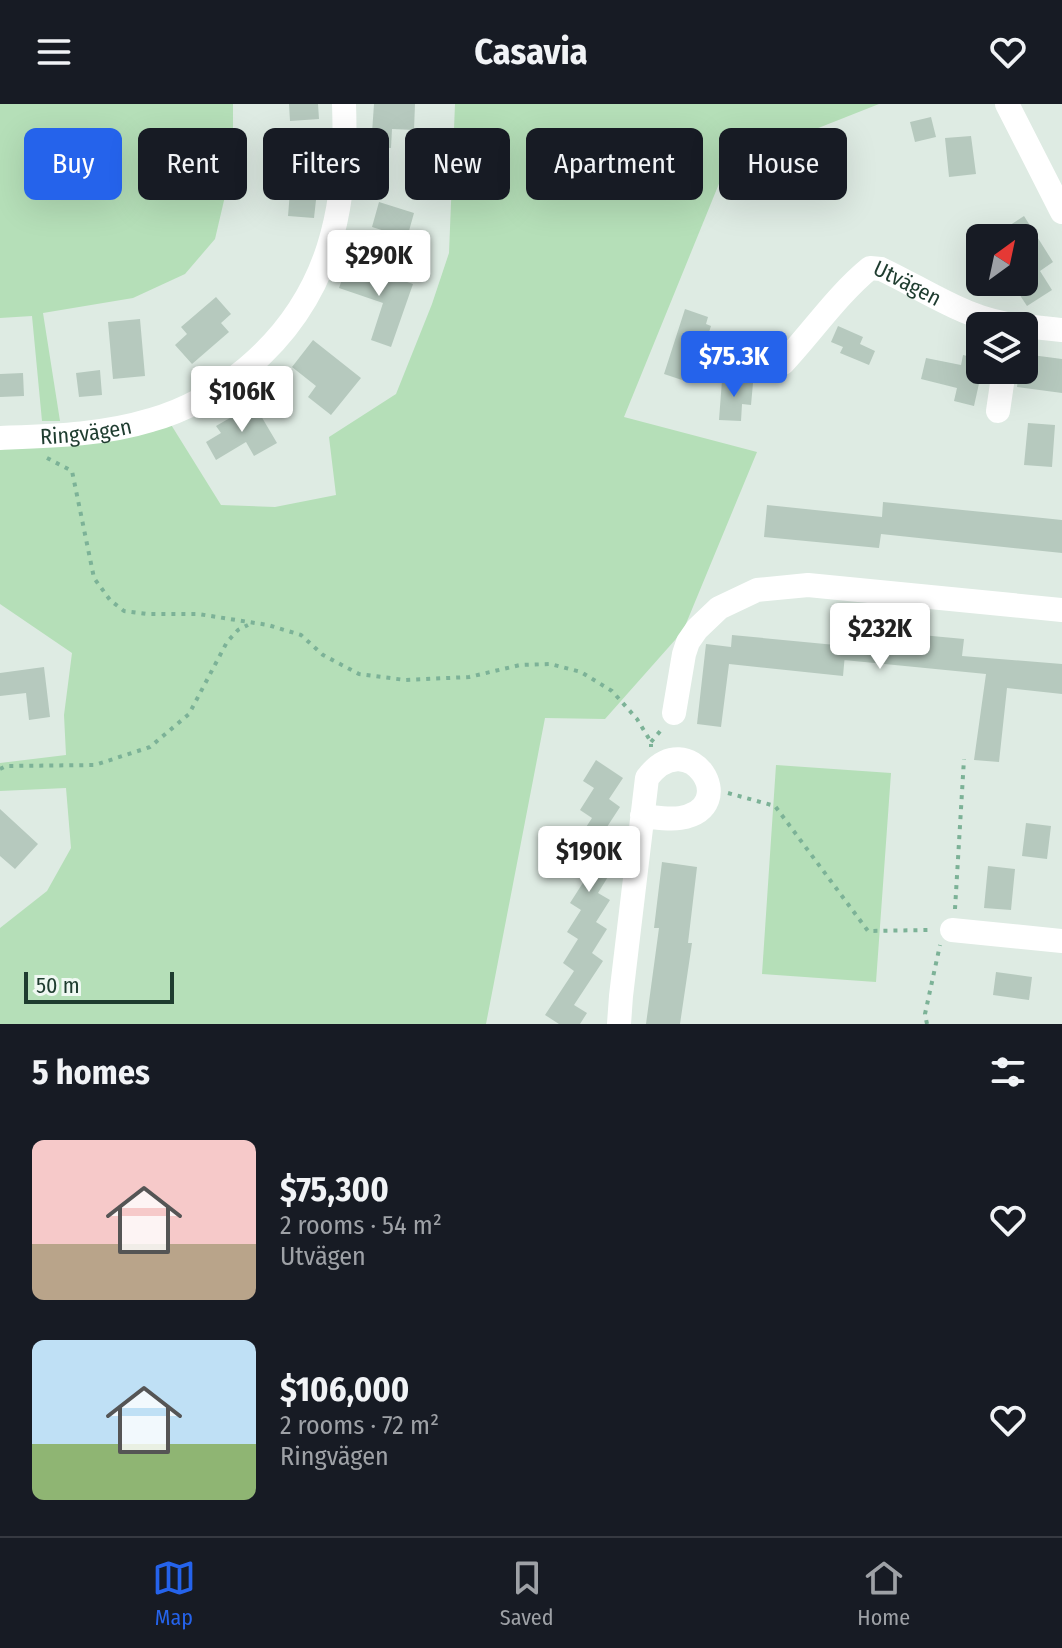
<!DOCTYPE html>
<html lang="en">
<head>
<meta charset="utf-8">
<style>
	body { margin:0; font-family:"Fira Sans Condensed",sans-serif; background:#242831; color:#f1f3f6; height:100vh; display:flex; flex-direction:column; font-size:30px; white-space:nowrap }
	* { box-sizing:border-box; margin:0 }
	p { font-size:26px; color:#9ea1a6 }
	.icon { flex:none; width:44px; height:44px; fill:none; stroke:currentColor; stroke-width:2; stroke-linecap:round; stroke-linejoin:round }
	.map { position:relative; height:920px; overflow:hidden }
	.sheet { display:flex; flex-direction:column; background:#171b24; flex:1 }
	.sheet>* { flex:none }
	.hud { position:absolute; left:24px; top:24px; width:1014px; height:72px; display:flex; gap:16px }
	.needle { width:52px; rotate:33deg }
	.tools { position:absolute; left:966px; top:120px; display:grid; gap:16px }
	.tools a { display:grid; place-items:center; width:72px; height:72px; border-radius:12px; background:#171b24; box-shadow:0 8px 32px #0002; font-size:40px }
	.scale { position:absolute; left:24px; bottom:20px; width:150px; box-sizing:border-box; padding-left:8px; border:4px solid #1e3c2f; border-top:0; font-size:22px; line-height:28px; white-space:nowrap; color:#1e3c2f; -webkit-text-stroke:6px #eff8f2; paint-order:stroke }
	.price { position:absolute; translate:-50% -68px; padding:0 18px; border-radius:8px; background:#fff; color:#222; font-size:26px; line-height:52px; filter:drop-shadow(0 2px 4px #0008) }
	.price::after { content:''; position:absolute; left:50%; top:48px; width:24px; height:18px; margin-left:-12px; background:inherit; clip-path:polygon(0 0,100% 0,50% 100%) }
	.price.selected { background:#2563eb; color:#fff }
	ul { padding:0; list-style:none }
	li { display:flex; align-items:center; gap:24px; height:200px; padding:0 32px }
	li span { display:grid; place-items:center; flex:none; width:224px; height:160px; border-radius:12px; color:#555 }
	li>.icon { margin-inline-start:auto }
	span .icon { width:96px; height:96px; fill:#fffc; stroke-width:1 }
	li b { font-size:34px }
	h2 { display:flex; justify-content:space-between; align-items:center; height:96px; padding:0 32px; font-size:34px }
	.pill { padding:0 28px; border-radius:12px; background:#171b24; box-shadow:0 8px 32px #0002; font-size:28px; line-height:72px }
	.pill.selected { background:#2563eb; color:#fff }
	header { display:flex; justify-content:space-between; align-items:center; height:104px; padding:0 32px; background:#171b24; font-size:36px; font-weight:700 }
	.tab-bar { display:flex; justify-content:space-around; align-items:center; height:112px; border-top:2px solid #363941; background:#171b24; font-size:22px; color:#9ea1a6 }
	.tab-bar a { display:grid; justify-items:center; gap:4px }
	.tab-bar .selected { color:#2563eb }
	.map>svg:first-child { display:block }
	.green { fill:#b5dfb8 }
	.building { fill:#b6c9be }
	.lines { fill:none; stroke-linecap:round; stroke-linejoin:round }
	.path { stroke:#7cb297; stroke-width:4; stroke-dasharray:4 6; stroke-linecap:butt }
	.minor { stroke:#fff; stroke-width:24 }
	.labels { text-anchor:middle; stroke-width:7; stroke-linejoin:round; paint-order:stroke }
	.street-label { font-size:22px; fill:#1e3c2f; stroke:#eff8f2 }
</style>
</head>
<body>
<header><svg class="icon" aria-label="menu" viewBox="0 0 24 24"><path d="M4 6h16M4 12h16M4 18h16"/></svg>Casavia<svg class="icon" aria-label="heart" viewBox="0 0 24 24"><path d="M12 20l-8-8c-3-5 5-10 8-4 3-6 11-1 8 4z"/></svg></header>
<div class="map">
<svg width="1062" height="920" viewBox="0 0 1062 920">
	<rect width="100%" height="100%" fill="#deebe3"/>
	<path class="green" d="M0,0H233V58L215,135L185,170L133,194L43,209L60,317H42L32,212L0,214Z
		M455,0H879L727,60L624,313L757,348L683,527L605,615L545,614L486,920H0V824L47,787L71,744L66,684L0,687V659L66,651L64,611L72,549L0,500V339L170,319L221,401L275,403L336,391L329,333L396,290L432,200L449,149Z
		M776,661L891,669L876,878L762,870Z"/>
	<path class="building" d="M289,0H318L319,15L290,17Z
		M374,0H415L414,26L392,25L391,44L371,43Z
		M931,13L936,33L915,38L910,18Z
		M971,32L976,70L949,73L945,34Z
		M293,51L312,56V60H320L314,114L288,112Z
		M812,71L839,78L834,96L807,89Z
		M379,98L414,109L407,134L372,123Z
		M1024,112L1053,158L1040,167L1052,186L1027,202L1012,179L1024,178V134H990Z
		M348,158L413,180L391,243L371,236L383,199L339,184Z
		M216,193L231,210L221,219L229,228L192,260L175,241L187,230L181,223Z
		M685,205L708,213L706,220L711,222L706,237L701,235L697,241L685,277L664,270Z
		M140,215L145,272L113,275L108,218Z
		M838,222L863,233L860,240L875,247L869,261L840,249L843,243L831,238Z
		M313,236L361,274L331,311L308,293L316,282L292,263Z
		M1024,250L1062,255V289L1017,283L1019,266H1024Z
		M963,251L980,255V266H982L974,302L954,297L957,284L921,275L926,254L961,261Z
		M100,266L102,291L79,293L76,269Z
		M23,269L24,292L0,293V270Z
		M722,276L753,279L751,301L742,300L741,317L719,316Z
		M254,300L277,339L254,352L246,338L216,356L206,338L221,329L216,322Z
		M1028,319L1055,321L1052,363L1024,361Z
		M883,398L1062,416V449L881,430L879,444L764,433L767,401L882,413Z
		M847,524L964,535L962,552L1062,560V590L1007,584L999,658L974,656L986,570L844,556L845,550L843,572L729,560L721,623L697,620L706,540L731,543L732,531L846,542Z
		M44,563L50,613L29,616L26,589L0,592V569Z
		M596,656L623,674L609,695L620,703L605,726L617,734L603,756L614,763L598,789L610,796L596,818L607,825L592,849L603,857L574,901L587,909L580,920H559L545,911L574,867L563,859L578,835L567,828L581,806L570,799L586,774L574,767L588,745L577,737L592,714L580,706L594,684L583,677Z
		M0,705L38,740L15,765L0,752Z
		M1026,719L1051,722L1047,755L1022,752Z
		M662,758L697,763L688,839H692L680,920H646L659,824H654Z
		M988,762L1015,765L1011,806L984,804Z
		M996,868L1032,873L1029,896L993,891Z"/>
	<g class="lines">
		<path class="path" d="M47,354L72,367L94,474L110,496L124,507L147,510H198L268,521L301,531L323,551L359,570L405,576L469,573L520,561L550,560L581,568L612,587L637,615L651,638V643
			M651,638L662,625
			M0,665L6,662L95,661L150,643L189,610L227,538L238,526L248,521
			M728,689L775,702L868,827L930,826
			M955,805L964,655
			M927,920L925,910L940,841"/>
		<g class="minor">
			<path d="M1007,0L1062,108"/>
			<path d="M1024,222L1062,226"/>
			<path id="s1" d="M783,259C812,228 838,190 870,164L881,165C928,187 969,218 1023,222"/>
			<path d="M998,307L1004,266"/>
			<path id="s2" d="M0,334C51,332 102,331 151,316C187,306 218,288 247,264C330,194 348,104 344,0"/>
			<path d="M674,609L684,550L688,538L697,525L719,504L757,486L808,481L1062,506"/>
			<path d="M952,826L1062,837"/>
			<path d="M619,920L621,892L647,674C689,618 743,704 680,714C668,716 654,713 642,712"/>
		</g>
	</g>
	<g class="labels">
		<g class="street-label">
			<text dy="8" stroke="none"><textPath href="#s1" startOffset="170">Utvägen</textPath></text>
			<text dy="8" stroke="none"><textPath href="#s2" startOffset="86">Ringvägen</textPath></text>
		</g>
	</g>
</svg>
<div class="tools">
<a><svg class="needle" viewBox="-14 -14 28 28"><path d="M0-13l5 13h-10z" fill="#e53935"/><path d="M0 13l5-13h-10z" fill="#9ea1a6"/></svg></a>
<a><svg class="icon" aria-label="layers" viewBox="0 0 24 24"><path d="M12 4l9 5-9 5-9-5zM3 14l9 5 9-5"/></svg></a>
</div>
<div class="scale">50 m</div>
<b class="price" style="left:379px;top:194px">$290K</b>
<b class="price selected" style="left:734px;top:295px">$75.3K</b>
<b class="price" style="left:242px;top:330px">$106K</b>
<b class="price" style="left:880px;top:567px">$232K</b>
<b class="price" style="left:589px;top:790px">$190K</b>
<div class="hud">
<a class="pill selected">Buy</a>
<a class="pill">Rent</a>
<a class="pill">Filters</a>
<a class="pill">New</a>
<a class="pill">Apartment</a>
<a class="pill">House</a>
</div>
</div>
<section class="sheet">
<h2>5 homes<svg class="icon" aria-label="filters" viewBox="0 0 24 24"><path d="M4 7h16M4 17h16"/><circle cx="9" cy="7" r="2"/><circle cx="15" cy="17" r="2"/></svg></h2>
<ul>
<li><span style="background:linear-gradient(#f6c9c9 65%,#b9a48a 0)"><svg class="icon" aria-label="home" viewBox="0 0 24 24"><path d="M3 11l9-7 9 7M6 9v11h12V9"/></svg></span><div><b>$75,300</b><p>2 rooms · 54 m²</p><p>Utvägen</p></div><svg class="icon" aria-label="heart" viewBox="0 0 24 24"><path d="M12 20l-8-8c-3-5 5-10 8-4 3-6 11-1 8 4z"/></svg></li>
<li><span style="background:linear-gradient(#bfe0f5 65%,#8fb573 0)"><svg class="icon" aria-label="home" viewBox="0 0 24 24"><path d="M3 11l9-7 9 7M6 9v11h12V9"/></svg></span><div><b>$106,000</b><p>2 rooms · 72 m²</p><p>Ringvägen</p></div><svg class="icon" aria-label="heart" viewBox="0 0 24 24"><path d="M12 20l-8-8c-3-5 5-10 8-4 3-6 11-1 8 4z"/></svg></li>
</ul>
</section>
<nav class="tab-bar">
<a class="selected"><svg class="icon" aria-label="map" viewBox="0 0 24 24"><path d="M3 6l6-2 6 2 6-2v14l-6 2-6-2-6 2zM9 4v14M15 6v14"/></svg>Map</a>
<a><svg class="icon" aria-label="saved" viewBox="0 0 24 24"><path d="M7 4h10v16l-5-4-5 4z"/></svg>Saved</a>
<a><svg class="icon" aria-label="home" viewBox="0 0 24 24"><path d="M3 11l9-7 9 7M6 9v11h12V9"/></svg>Home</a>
</nav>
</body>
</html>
